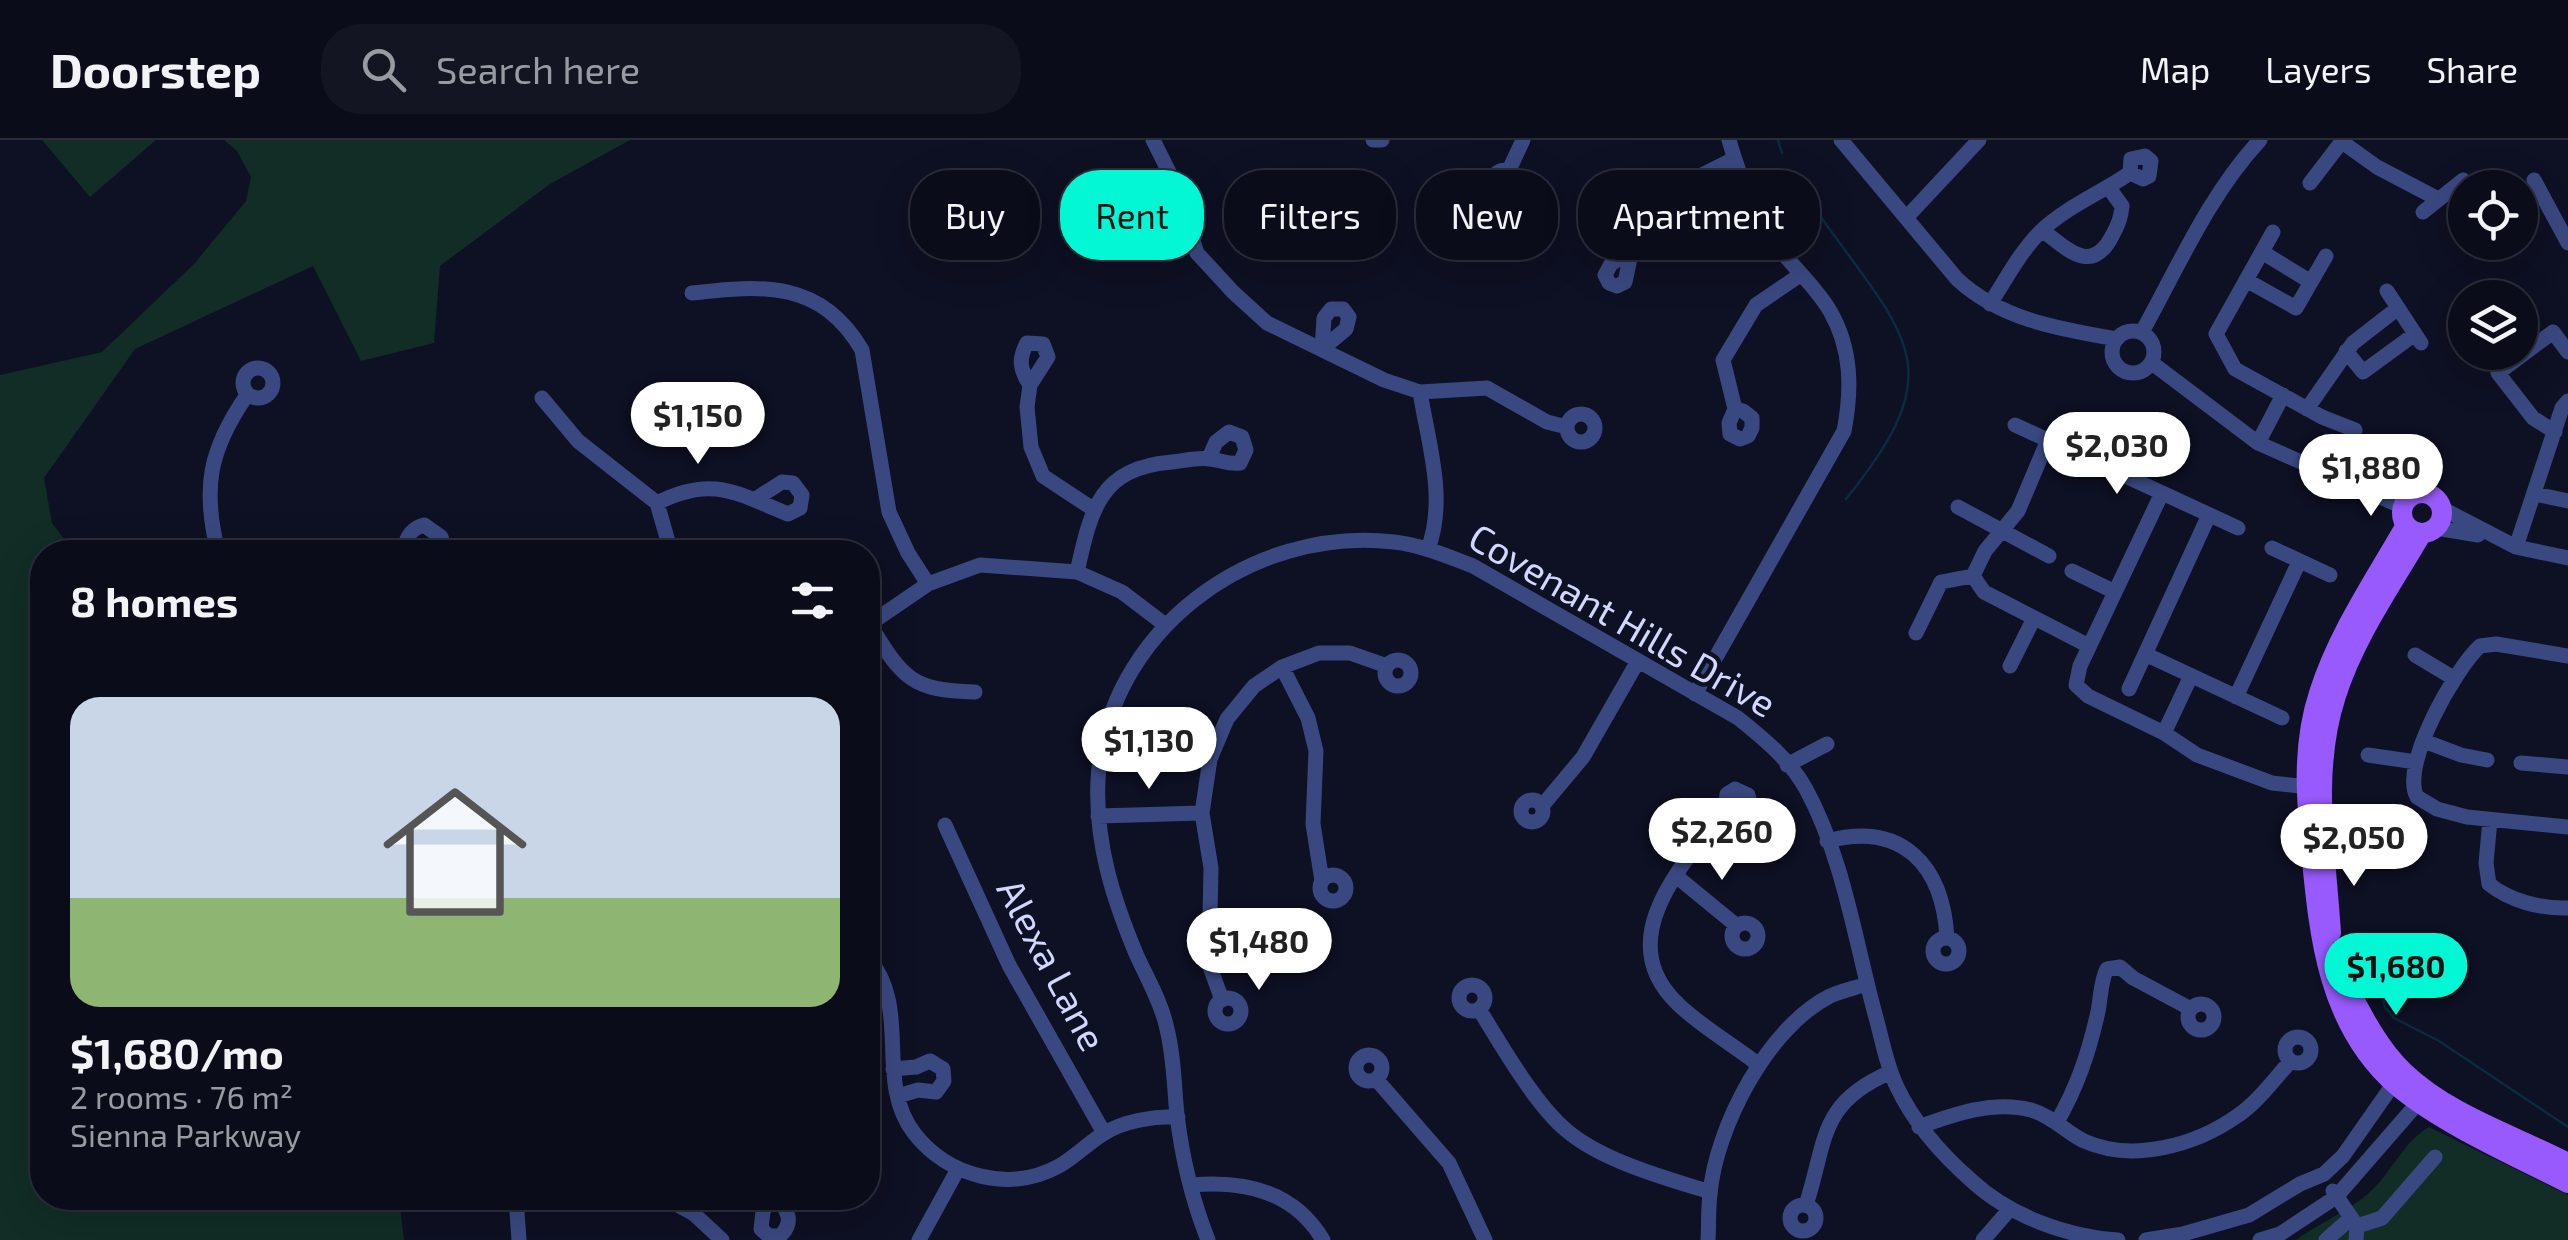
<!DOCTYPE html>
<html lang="en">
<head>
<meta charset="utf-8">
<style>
	body { margin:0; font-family:"Exo 2",sans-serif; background:#131523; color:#f1f3f6; height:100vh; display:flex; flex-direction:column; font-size:38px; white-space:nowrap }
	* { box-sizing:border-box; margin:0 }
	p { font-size:32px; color:#999ba2 }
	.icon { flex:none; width:55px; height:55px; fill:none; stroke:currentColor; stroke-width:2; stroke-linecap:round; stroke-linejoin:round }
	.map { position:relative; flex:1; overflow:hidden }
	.side { position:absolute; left:30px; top:400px; width:850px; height:670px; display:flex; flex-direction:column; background:#0a0c1a; border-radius:40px; box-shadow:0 10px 40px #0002,0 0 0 2px #2a2c39 }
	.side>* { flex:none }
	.top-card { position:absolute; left:910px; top:30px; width:950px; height:90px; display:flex; gap:20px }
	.fabs { position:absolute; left:2448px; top:30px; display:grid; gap:20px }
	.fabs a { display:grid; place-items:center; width:90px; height:90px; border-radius:50%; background:#0a0c1a; box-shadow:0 10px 40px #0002,0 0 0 2px #2a2c39; font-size:50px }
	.price { position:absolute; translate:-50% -85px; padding:0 22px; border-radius:35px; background:#fff; color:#222; font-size:32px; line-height:65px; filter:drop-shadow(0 2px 5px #0008) }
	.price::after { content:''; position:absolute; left:50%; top:60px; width:30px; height:22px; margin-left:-15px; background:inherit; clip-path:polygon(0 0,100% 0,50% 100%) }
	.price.current { background:#04f7d5; color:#111 }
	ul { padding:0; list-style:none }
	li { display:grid; align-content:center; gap:20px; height:530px; padding:0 40px }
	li+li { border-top:2px solid #2a2c39 }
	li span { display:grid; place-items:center; height:310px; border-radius:30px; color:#555 }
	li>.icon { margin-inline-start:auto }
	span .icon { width:180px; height:180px; fill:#fffc; stroke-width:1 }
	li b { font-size:42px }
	h2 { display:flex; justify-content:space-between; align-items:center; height:120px; padding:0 40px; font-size:42px }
	.tag { padding:0 35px; border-radius:40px; background:#0a0c1a; box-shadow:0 10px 40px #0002,0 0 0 2px #2a2c39; font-size:35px; line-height:90px }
	.tag.current { background:#04f7d5; color:#111 }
	header { display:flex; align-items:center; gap:60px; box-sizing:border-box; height:140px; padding:0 50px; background:#0a0c1a; border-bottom:2px solid #2a2c39 }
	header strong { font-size:48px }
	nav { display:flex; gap:55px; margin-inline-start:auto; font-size:35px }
	.search { width:700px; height:90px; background:#131523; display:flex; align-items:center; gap:25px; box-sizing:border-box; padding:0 35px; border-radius:40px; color:#999ba2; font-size:38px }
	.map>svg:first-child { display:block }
	.green { fill:#112d25 }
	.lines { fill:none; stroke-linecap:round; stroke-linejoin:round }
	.stream { stroke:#0a2b40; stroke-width:2.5 }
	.minor { stroke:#3a4881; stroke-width:15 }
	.major { stroke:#985afc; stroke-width:20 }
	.labels { text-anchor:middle; stroke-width:9; stroke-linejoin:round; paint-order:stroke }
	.street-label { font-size:38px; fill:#d1d7fe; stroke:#0e1023 }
</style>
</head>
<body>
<header>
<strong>Doorstep</strong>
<div class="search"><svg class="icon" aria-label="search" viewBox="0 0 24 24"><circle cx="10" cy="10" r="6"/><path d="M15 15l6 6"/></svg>Search here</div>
<nav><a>Map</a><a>Layers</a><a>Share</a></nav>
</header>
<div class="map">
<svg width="2568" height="1100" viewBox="0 0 2568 1100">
	<rect width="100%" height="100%" fill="#0e1023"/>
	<path class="green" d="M42,0H156L90,57Z
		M224,0H630L550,44L440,126L434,203L361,221L313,126L135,209L44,338L52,383L74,412H42V1058H399L404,1100H0V235L102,212L194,124L246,61L251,37L237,11Z
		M2429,987L2568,1055V1100H2296C2322,1081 2354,1069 2376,1046C2394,1027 2406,1000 2429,987Z"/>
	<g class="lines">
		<path class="stream" d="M1778,0L1782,13
			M1789,31C1800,52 1814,67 1828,87C1913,203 1948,233 1846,359
			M2376,839L2385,867L2394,878L2439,901L2568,987"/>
		<path class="minor" d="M1153,0L1172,38L1197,113L1233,152L1267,183L1384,240L1420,252L1487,248L1547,282L1567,287
			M1373,0H1382
			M1841,0L1957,139C2001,180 2060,189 2117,199
			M2342,2L2377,27L2438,59
			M1492 43a13 13 0 1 1 26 0a13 13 0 1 1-26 0Z
			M1509,30L1523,0
			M2534,40L2568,103
			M2310,43L2343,0
			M2423,72L2463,40
			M1906,78L1979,0
			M2042,90C2068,110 2092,135 2112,96C2118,85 2121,78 2122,66L2109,48
			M2273,92L2216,194L2235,229L2322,277L2355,290
			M2262,112L2311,142
			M1624,115L1629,123L1625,142L1617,146L1609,143L1605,135L1611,124L1624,115L1642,80L1668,52L1734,19
			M2246,140L2296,168L2326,116
			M2387,151L2421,203
			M692,153C763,145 821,140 862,210L889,372L908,413L928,444
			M1990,164C2006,139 2020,112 2041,91C2066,67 2101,53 2130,33L2131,19L2145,16L2151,21L2149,36L2143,39L2130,33
			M1331,169H1343L1349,177L1346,189L1322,209L1324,178Z
			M2112 212a21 21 0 1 1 42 0a21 21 0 1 1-42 0Z
			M2142,192C2178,127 2209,55 2260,0
			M2346,211L2363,232L2415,194
			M2152,223L2258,303L2403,367
			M243 243a15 15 0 1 1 30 0a15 15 0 1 1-30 0Z
			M1030,245C1020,230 1018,219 1027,203L1043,204L1048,217L1030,245L1027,267L1031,307L1043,336L1093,369
			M1420,252C1428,302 1447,359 1428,409
			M542,258L578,301L657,363L671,412
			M1735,269L1743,271L1752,278V288L1748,296L1740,299L1730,294L1729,283L1735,269L1723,220L1756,165L1800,135
			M2307,269L2353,203L2398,168
			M1567 288a14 14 0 1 1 28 0a14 14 0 1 1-28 0Z
			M2015,285L2238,388
			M2555,292L2533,278L2498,233L2553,192L2568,212
			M2048,300L2018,371L1985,411L1973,436L1984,452L2089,506
			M2258,303L2283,255
			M2162,353L2080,526L2076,545L2088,556L2164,593L2197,615L2272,643L2317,648
			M2535,354L2568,361
			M657,363C712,335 736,353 788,374L800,368L802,355L793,343L782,342L757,358
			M1958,367L2049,416
			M2441,368L2516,407L2568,418
			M2436,388L2478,395
			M2516,407L2562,268L2568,261
			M2272,408L2330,435
			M218,412C202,348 209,310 247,255
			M409,412L405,405C408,394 413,388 424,385L441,397L446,412
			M2072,431L2115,452
			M1077,432C1091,370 1099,328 1172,322C1184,321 1198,317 1210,319C1222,320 1228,325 1240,323L1246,310L1242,297L1229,292L1216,302L1209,318
			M868,485L928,444L980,425L1077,432L1122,452L1164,484
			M870,485C902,537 911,551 975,552
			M1916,493L1941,442L1973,436
			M2145,514L2282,578
			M2415,515L2455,539
			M2568,516L2496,504L2480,506C2455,529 2400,625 2417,657L2437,669L2467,677L2568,687
			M1385 533a13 13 0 1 1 26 0a13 13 0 1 1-26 0Z
			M2010,526L2034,478
			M1282,527L1308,578L1316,611L1313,684L1322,741
			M2129,549L2209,375
			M1695,554L1844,291C1852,250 1852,209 1830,171C1815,145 1789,124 1772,99C1752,67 1739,36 1729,0
			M2236,557L2299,422
			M2164,593L2191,536
			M2424,601L2461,615L2487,620
			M2368,615L2416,622
			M2521,623L2568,627
			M1787,625L1827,604
			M1521 671a11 11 0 1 1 22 0a11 11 0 1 1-22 0Z
			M1542,666L1583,617L1638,521
			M1725,669L1734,675L1744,673L1750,665L1748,655L1735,649L1727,654L1725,669C1683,725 1610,799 1678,864C1699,885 1735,906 1759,925
			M1098,676L1202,673
			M2490,680L2486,723L2489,744C2510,761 2541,769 2568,768
			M945,685L1009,825L1104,993
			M1827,701C1903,681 1943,726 1947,798
			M1320 748a13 13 0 1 1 26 0a13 13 0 1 1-26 0Z
			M1676,736L1737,786
			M1732 796a13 13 0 1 1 26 0a13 13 0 1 1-26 0Z
			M1933 811a13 13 0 1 1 26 0a13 13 0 1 1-26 0Z
			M868,818C912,867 874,941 914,993C948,1037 1010,1053 1059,1026C1075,1017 1088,1003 1103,994C1123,981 1154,976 1178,977
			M1459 858a13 13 0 1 1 26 0a13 13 0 1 1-26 0Z
			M1215 871a13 13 0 1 1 26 0a13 13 0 1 1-26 0Z
			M1222,860L1209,824L1211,728L1202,673L1210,619L1227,579L1254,546L1282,527L1319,513H1350L1387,526
			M2188 877a13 13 0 1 1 26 0a13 13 0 1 1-26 0Z
			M1479,869C1501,905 1535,964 1566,990C1602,1021 1665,1038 1710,1052
			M2285 910a13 13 0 1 1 26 0a13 13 0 1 1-26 0Z
			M1356 928a13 13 0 1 1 26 0a13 13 0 1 1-26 0Z
			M893,929L916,927L930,921L943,929L944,941L936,952L918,950L898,956
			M1376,939L1449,1023L1485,1100
			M2057,982C2077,947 2088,915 2097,876C2101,861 2100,841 2107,829L2120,827L2133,838L2191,869
			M1919,987C1954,974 1994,960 2031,970C2052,976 2066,992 2084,1001C2133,1023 2196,1005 2237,976C2258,962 2274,939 2291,921
			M1191,1045C1244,1040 1294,1051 1323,1100
			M2333,1051L2357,1086L2356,1100
			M516,1058L519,1100
			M665,1058L694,1074L722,1100
			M772,1058L763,1071L761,1089L769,1096H780C794,1083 789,1069 775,1058
			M1806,1065C1827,1001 1818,963 1891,932
			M1790 1078a13 13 0 1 1 26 0a13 13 0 1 1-26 0Z
			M2357,1086L2382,1078L2435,1017
			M919,1100L958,1029
			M1208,1100C1193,1062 1182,1017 1177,975C1174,945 1174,915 1166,885C1161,862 1147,838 1137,816C1113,759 1095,703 1098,640C1106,492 1251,385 1394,402C1421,405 1447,416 1473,426L1738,578C1763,598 1790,620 1806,649C1843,717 1855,800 1875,874C1882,898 1886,925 1897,947C1915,985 1941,1014 1972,1041C2010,1076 2067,1097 2118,1100
			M1708,1100C1709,1085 1708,1069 1710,1054C1716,987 1768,887 1830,856C1841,851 1855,848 1867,844
			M1983,1100L2010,1069
			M2146,1100L2183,1094L2249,1075L2300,1044L2324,1034L2343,1016L2399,936
			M2260,1100L2280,1094L2336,1057L2423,957
			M2326,1100L2351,1078"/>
		<path class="major" d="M2402 373a20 20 0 1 1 40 0a20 20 0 1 1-40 0Z
			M2406,385C2375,439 2338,493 2319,553C2302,604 2306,657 2311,710C2319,795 2327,885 2397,946C2442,984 2515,1016 2568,1043
			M2331,793C2326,714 2311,632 2336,556C2354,498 2392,445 2422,393
			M2340,825C2351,858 2378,908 2404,932C2449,975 2514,995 2568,1023"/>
	</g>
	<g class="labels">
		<g class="street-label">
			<text transform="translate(1622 481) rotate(30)" y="13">Covenant Hills Drive</text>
			<text transform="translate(1051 825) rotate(62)" y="13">Alexa Lane</text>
		</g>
	</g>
</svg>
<div class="fabs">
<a><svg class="icon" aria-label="locate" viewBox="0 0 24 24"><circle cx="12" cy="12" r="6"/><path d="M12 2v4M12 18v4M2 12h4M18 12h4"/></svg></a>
<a><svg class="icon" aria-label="layers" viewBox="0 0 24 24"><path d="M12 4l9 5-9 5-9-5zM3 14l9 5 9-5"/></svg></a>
</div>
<b class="price" style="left:698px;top:327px">$1,150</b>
<b class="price" style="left:2117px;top:357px">$2,030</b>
<b class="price" style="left:2371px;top:379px">$1,880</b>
<b class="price" style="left:1149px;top:652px">$1,130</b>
<b class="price" style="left:1722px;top:743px">$2,260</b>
<b class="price" style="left:2354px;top:749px">$2,050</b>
<b class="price" style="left:1259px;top:853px">$1,480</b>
<b class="price current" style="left:2396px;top:878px">$1,680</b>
<div class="top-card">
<a class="tag">Buy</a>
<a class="tag current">Rent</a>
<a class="tag">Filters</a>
<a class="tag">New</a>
<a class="tag">Apartment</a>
</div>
<section class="side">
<h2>8 homes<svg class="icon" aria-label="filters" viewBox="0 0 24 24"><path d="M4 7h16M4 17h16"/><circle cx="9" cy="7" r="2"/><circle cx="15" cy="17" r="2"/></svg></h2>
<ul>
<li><span style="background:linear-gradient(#c9d6e8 65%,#8fb573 0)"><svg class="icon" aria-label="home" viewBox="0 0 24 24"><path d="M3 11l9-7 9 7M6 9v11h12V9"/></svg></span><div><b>$1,680/mo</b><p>2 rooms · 76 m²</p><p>Sienna Parkway</p></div></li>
</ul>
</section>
</div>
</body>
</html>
